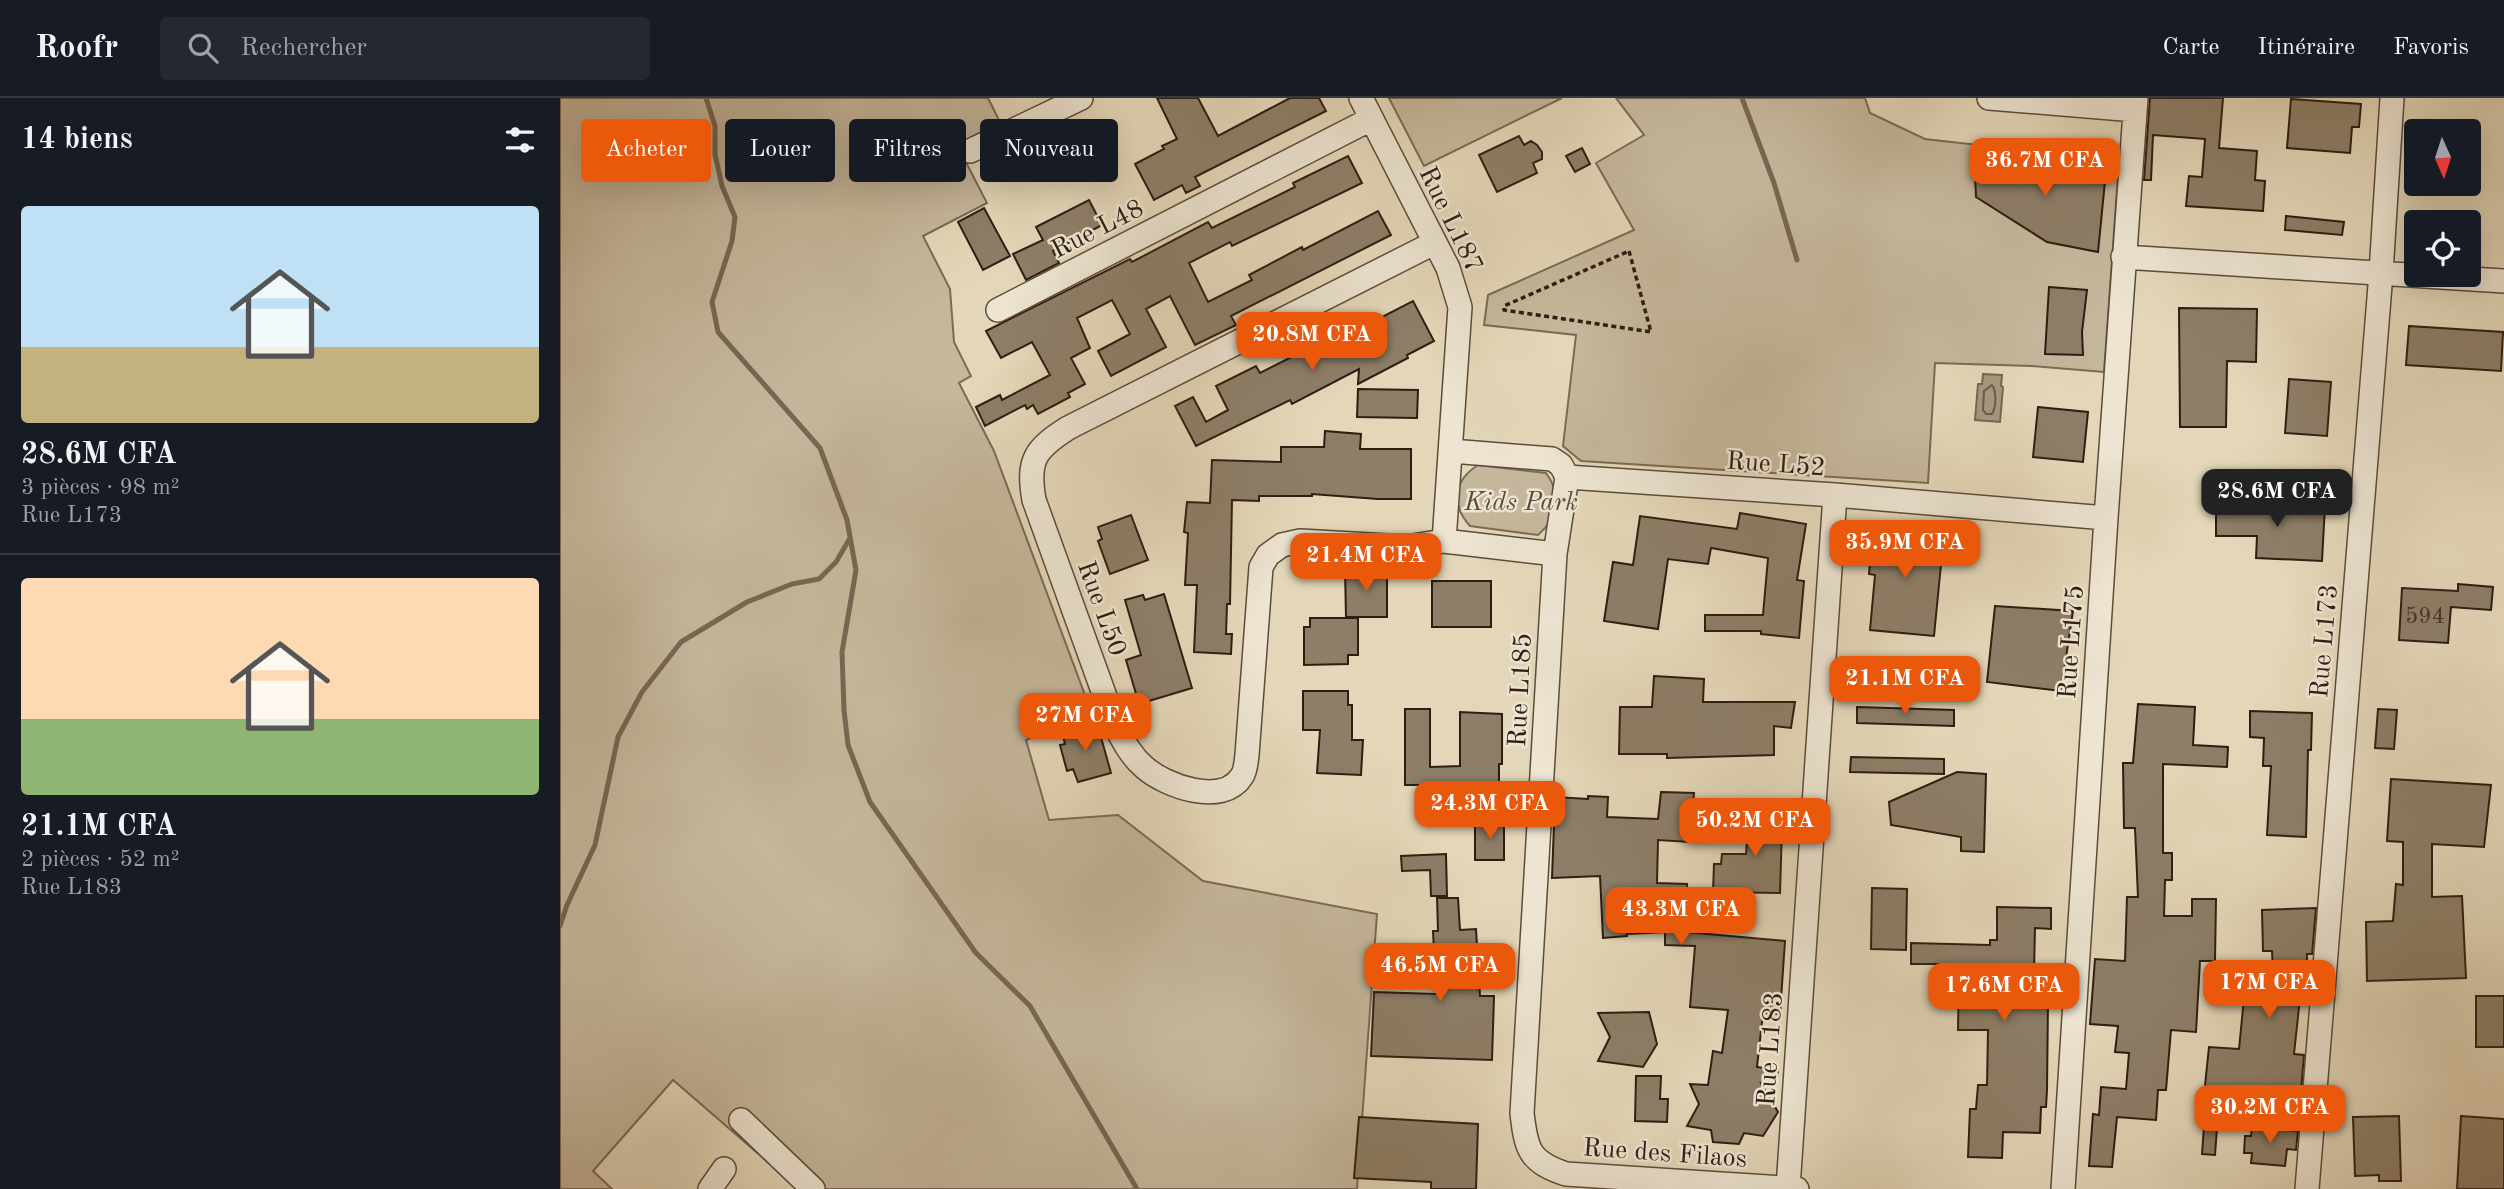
<!DOCTYPE html>
<html lang="fr">
<head>
<meta charset="utf-8">
<style>
	body { margin:0; font-family:"Old Standard TT",serif; background:#242831; color:#f1f3f6; height:100vh; display:flex; flex-direction:column; font-size:26px; white-space:nowrap }
	* { box-sizing:border-box; margin:0 }
	p { font-size:23px; color:#9ea1a6 }
	.icon { flex:none; width:38px; height:38px; fill:none; stroke:currentColor; stroke-width:2; stroke-linecap:round; stroke-linejoin:round }
	.map { position:relative; flex:1; overflow:hidden }
	.sheet { display:flex; flex-direction:column; background:#171b24; width:560px }
	.sheet>* { flex:none }
	.top-card { position:absolute; left:21px; top:21px; width:665px; height:63px; display:flex; gap:14px }
	.needle { width:46px; rotate:177deg }
	.buttons { position:absolute; left:1844px; top:21px; display:grid; gap:14px }
	.buttons a { display:grid; place-items:center; width:77px; height:77px; border-radius:7px; background:#171b24; box-shadow:0 7px 28px #0002; font-size:35px }
	.price { position:absolute; translate:-50% -60px; padding:0 16px; border-radius:14px; background:#ea580c; color:#fff; font-size:23px; line-height:46px; filter:drop-shadow(0 2px 4px #0008) }
	.price::after { content:''; position:absolute; left:50%; top:42px; width:21px; height:16px; margin-left:-10px; background:inherit; clip-path:polygon(0 0,100% 0,50% 100%) }
	.price.on { background:#222; color:#fff }
	ul { padding:0; list-style:none }
	li { display:grid; align-content:center; gap:14px; height:371px; padding:0 21px }
	li+li { border-top:2px solid #363941 }
	li span { display:grid; place-items:center; height:217px; border-radius:7px; color:#555 }
	li>.icon { margin-inline-start:auto }
	span .icon { width:126px; height:126px; fill:#fffc; stroke-width:1 }
	li b { font-size:30px }
	h2 { display:flex; justify-content:space-between; align-items:center; height:84px; padding:0 21px; font-size:30px }
	.pill { padding:0 24px; border-radius:7px; background:#171b24; box-shadow:0 7px 28px #0002; font-size:24px; line-height:63px }
	.pill.on { background:#ea580c; color:#fff }
	header { display:flex; align-items:center; gap:42px; box-sizing:border-box; height:98px; padding:0 35px; background:#171b24; border-bottom:2px solid #363941 }
	header strong { font-size:33px }
	nav { display:flex; gap:38px; margin-inline-start:auto; font-size:24px }
	.search { width:490px; height:63px; background:#242831; display:flex; align-items:center; gap:18px; box-sizing:border-box; padding:0 24px; border-radius:7px; color:#9ea1a6; font-size:26px }
	main { display:flex; flex:1; min-height:0 }
	.map>svg:first-child { display:block }
	.green { fill:#c5b79c; stroke:#7a6a56; stroke-width:2 }
	.water { fill:#a69880; stroke:#766754; stroke-width:2 }
	.lines { fill:none; stroke-linecap:round; stroke-linejoin:round }
	.shore { stroke:#6a5a48; stroke-width:2 }
	.stream { stroke:#766754; stroke-width:5 }
	.building { fill:#8d7e68; stroke:#2e1d11; stroke-width:2 }
	.minor-casing { stroke:#5c4c3b; stroke-width:26 }
	.path { stroke:#2e1d11; stroke-width:3.5; stroke-dasharray:5 3.5; stroke-linecap:butt }
	.minor { stroke:#ede5d2; stroke-width:23 }
	.labels { text-anchor:middle; stroke-width:5; stroke-linejoin:round; paint-order:stroke }
	.number-label { font-size:23px; fill:#463527 }
	.street-label { font-size:26px; fill:#2e1d11; stroke:#ede5d2 }
	.park-label { font-size:26px; font-style:italic; fill:#5b4b3b; stroke:#ede5d2 }
</style>
</head>
<body>
<header>
<strong>Roofr</strong>
<div class="search"><svg class="icon" aria-label="search" viewBox="0 0 24 24"><circle cx="10" cy="10" r="6"/><path d="M15 15l6 6"/></svg>Rechercher</div>
<nav><a>Carte</a><a>Itinéraire</a><a>Favoris</a></nav>
</header>
<main>
<section class="sheet">
<h2>14 biens<svg class="icon" aria-label="filters" viewBox="0 0 24 24"><path d="M4 7h16M4 17h16"/><circle cx="9" cy="7" r="2"/><circle cx="15" cy="17" r="2"/></svg></h2>
<ul>
<li><span style="background:linear-gradient(#bfe0f5 65%,#c2b280 0)"><svg class="icon" aria-label="home" viewBox="0 0 24 24"><path d="M3 11l9-7 9 7M6 9v11h12V9"/></svg></span><div><b>28.6M CFA</b><p>3 pièces · 98 m²</p><p>Rue L173</p></div></li>
<li><span style="background:linear-gradient(#ffd9b3 65%,#8fb573 0)"><svg class="icon" aria-label="home" viewBox="0 0 24 24"><path d="M3 11l9-7 9 7M6 9v11h12V9"/></svg></span><div><b>21.1M CFA</b><p>2 pièces · 52 m²</p><p>Rue L183</p></div></li>
</ul>
</section>
<div class="map">
<svg width="1944" height="1091" viewBox="0 0 1944 1091">
	<rect width="100%" height="100%" fill="#e4d7b9"/>
	<filter id="stains"><feTurbulence type="fractalNoise" baseFrequency=".00286" numOctaves="4"/><feColorMatrix values="0 0 0 0 .2 0 0 0 0 .09 0 0 0 0 .02 0 0 0 .5 -.17"/></filter>
	<radialGradient id="worn" r=".72"><stop offset=".6" stop-color="#630" stop-opacity="0"/><stop offset="1" stop-color="#630" stop-opacity=".3"/></radialGradient>
	<path class="green" d="M0,0H428L440,24L397,47L427,105L363,138L390,191L394,244L411,278L399,285L434,353L532,616L466,642L489,722L558,717L643,783L817,816L797,1091H239L113,982L33,1073L52,1091H0Z
		M829,0H1002L864,68Z
		M1056,0H1305L1310,15L1365,41L1559,63L1544,274L1472,268L1375,265L1368,385L1021,363L1003,348L1016,237L924,227L928,197L1074,132L1036,65L1084,37Z
		M918,367L986,375C1002,396 998,420 978,437L910,428C891,407 893,383 918,367Z"/>
	<path class="water" d="M1423,276L1442,277L1441,288L1443,289L1440,324L1415,322L1418,286H1422Z"/>
	<g class="lines">
		<path class="shore" d="M1432,287C1437,294 1436,309 1432,316H1426L1423,312L1424,293Z"/>
		<path class="stream" d="M146,0L155,28V56L162,88L175,119L172,143L152,204L158,234L260,350L287,422L296,472L282,554L284,612L288,647L310,704L416,855L470,908L577,1091
			M1182,0L1214,85L1237,162
			M0,828L7,807L35,747L58,639L82,594L121,544L187,504L232,486L259,481L276,464L290,440"/>
	</g>
	<path class="building" d="M597,0H638L658,38L730,0H759L766,13L635,79L640,88L626,95L622,87L594,102L575,66L604,51L602,48L617,41Z
		M1590,0H1663L1659,50L1697,53L1695,82L1705,83L1703,113L1626,108L1629,78L1642,79L1645,41L1593,37L1591,82H1584Z
		M1731,1L1801,6L1799,29H1792L1790,55L1727,50Z
		M959,38L964,47L971,43L977,47L982,54V61L973,65L977,75L937,94L919,57Z
		M1022,50L1030,66L1015,74L1006,58Z
		M1414,56L1546,73L1538,154L1487,144L1416,99Z
		M788,58L802,85L672,148L670,144L629,165L648,204L692,182L689,177L742,149L743,152L818,113L831,137L671,218L676,227L635,247L610,198L586,211L606,249L551,278L538,253L570,236L552,202L517,220L530,250L511,260L525,286L508,295L510,299L478,316L473,307L467,311L465,307L425,328L416,309L440,297L442,302L490,277L472,244L441,260L426,233L570,161L572,164L648,124L652,130L735,89L733,85Z
		M529,102L542,127L493,153L499,165L466,182L453,156L483,142L476,129Z
		M424,110L450,158L423,172L398,124Z
		M1726,118L1784,124L1782,137L1725,132Z
		M1489,189L1527,192L1522,234L1523,257L1485,256Z
		M853,203L874,243L847,257L848,260L798,286L799,271L732,306L730,302L636,348L615,308L633,299L646,324L668,312L656,288L696,268L700,275L753,248L756,253Z
		M1619,210L1697,211L1696,264L1667,263L1666,329H1620Z
		M1849,228L1943,234L1941,273L1846,267Z
		M1729,281L1771,284L1767,338L1725,335Z
		M798,291L858,292L857,320L797,319Z
		M1478,309L1528,314L1523,364L1473,359Z
		M765,333L801,336L800,351H851V401H818L752,396V398H699V403L672,402L670,506H667L666,536H672L671,556L634,554L637,487H625L628,435L624,434L627,404L650,405L652,362L721,364V349H764Z
		M1699,404L1765,408L1762,463L1696,460L1697,438H1656V409H1698Z
		M1180,415L1246,426L1237,482L1244,483L1239,540L1201,536V533H1145V517H1203L1208,460L1151,450L1148,466L1108,461L1098,531L1044,523L1053,464L1073,467L1080,418L1177,431Z
		M571,417L588,462L550,476L538,443L542,441L538,429Z
		M1313,429L1384,436L1374,538L1310,532L1315,477L1309,476Z
		M785,471H827V519H786Z
		M872,483H931V529H872Z
		M1898,486L1933,489L1931,512L1891,509L1888,545L1839,542L1842,490L1898,493Z
		M604,496L632,590L579,606L566,562L581,557L565,502L583,497L585,502Z
		M1435,508L1513,513L1501,593L1427,584Z
		M750,520H798V557H788V566L744,567V529H750Z
		M1094,578L1144,581L1143,604H1235L1231,630L1214,628V657L1107,660V656H1059L1060,609H1092Z
		M743,593H788V607H792V642H803L801,677L757,675L760,632H743Z
		M1578,606L1635,609L1633,647L1668,649L1667,669L1603,666V755H1612V782H1605L1604,818H1632V801H1656L1655,863H1640L1636,934L1611,932L1606,992H1598L1596,1022L1557,1019L1552,1069L1529,1068L1533,1016L1539,1017L1541,989L1566,991L1569,955L1555,954L1558,928L1530,926L1535,861L1565,863L1567,799H1578L1575,730H1564L1563,665H1573Z
		M1297,609L1394,612V628L1297,625Z
		M845,611H870V669L900,668V614L942,616V666H939V690H895V687H845Z
		M1818,611L1837,612L1834,651L1815,650Z
		M1690,613L1752,615L1751,652H1748L1746,739L1707,737L1711,668H1703L1704,640L1690,639Z
		M537,625L551,675L518,684L513,671L507,673L500,647L505,646L502,634Z
		M1291,659L1384,661V676L1290,674Z
		M1397,674L1426,676L1424,754L1401,753V739L1331,727L1329,704Z
		M1831,681L1931,687L1924,749L1872,746V799L1902,798L1906,880L1807,883L1806,824L1833,823L1836,786L1843,787V744L1827,743Z
		M1101,694L1134,695L1130,744L1098,742L1097,785L1127,786L1126,834L1225,843L1220,916L1203,915L1197,969L1218,972L1216,987L1201,985L1218,1014L1203,1038L1184,1035L1179,1046L1153,1044L1151,1032L1127,1028L1139,1006L1130,986L1148,987L1153,953L1162,955L1168,912L1130,909L1135,848L1105,847V834L1067,836V838L1043,840L1040,778L992,780L995,699L1028,701V698L1048,699L1047,719L1098,721Z
		M1190,711L1225,712L1224,728H1222L1220,795L1153,794L1154,766H1161L1162,756H1186Z
		M915,723H944V762H915Z
		M886,756L887,798H871L870,772L842,773L841,758Z
		M1312,790L1347,791L1346,852L1311,851Z
		M877,800H898L900,832L916,831L920,898H934L932,962L811,958L814,894L876,896L873,833H878Z
		M1437,809L1491,810V831L1475,830L1474,873L1503,874L1501,905L1488,904L1487,992L1486,1009H1481L1480,1035L1443,1034L1442,1060L1408,1059L1410,1011H1416L1418,987H1427L1428,932H1398L1399,866H1351V845L1430,847V842H1437Z
		M1756,810L1752,856H1747V872H1743L1734,956L1744,957L1740,1005L1644,997L1649,949L1679,951L1685,890L1714,893L1712,853H1703L1702,812Z
		M1916,898H1944V949H1916Z
		M1089,914L1097,946L1083,969L1038,963L1050,939L1038,915Z
		M1076,978H1101L1100,1001H1108L1107,1024L1075,1023Z
		M1839,1018L1841,1083H1819V1077L1795,1078L1793,1019Z
		M1901,1018L1944,1021V1091H1897Z
		M799,1019L918,1026L916,1091H871V1084L794,1080Z
		M1644,1029L1657,1030L1655,1057L1642,1056Z
		M1692,1029L1738,1033L1736,1052L1727,1051L1725,1068L1691,1065L1692,1055H1684L1685,1038H1691Z"/>
	<g class="lines">
		<defs>
			<path id="minor" d="M801,0L888,170L900,209L884,443
				M1429,0L1575,12
				M410,53L521,0
				M874,145L508,330C475,351 467,362 474,402L556,629C564,644 571,658 584,669C605,688 663,709 682,678C686,672 686,663 687,657L701,469L708,457L722,447L740,443L846,449L884,443L995,456
				M1563,159L1944,183
				M438,212L811,21
				M891,353L992,361L1001,367L1007,379
				M1007,379L995,456L962,1015C966,1051 969,1064 1006,1076L1237,1091
				M1007,379L1275,397L1546,420
				M181,1022L253,1091
				M1228,1090L1275,397
				M150,1091L164,1071
				M1503,1091L1546,420L1576,0
				M1747,1091L1821,175L1832,0"/>
		</defs>
		<use href="#minor" class="minor-casing"/>
		<path class="path" d="M1069,153L1091,234L944,212V208Z"/>
		<use href="#minor" class="minor"/>
	</g>
	<g class="labels">
		<g class="number-label">
			<text x="1865" y="525">594</text>
		</g>
		<g class="street-label">
			<text transform="translate(892 121) rotate(64)" y="9">Rue L187</text>
			<text transform="translate(537 130) rotate(-27)" y="9">Rue L48</text>
			<text transform="translate(1216 365) rotate(4)" y="9">Rue L52</text>
			<text transform="translate(543 510) rotate(70)" y="9">Rue L50</text>
			<text transform="translate(1763 543) rotate(-85)" y="9">Rue L173</text>
			<text transform="translate(1510 544) rotate(-86)" y="9">Rue L175</text>
			<text transform="translate(959 592) rotate(-87)" y="9">Rue L185</text>
			<text transform="translate(1209 951) rotate(-86)" y="9">Rue L183</text>
			<text transform="translate(1105 1054) rotate(4)" y="9">Rue des Filaos</text>
		</g>
		<g class="park-label">
			<text x="961" y="412">Kids Park</text>
		</g>
	</g>
	<rect width="100%" height="100%" filter="url(#stains)"/>
	<rect width="100%" height="100%" fill="url(#worn)"/>
</svg>
<div class="buttons">
<a><svg class="needle" viewBox="-14 -14 28 28"><path d="M0-13l5 13h-10z" fill="#e53935"/><path d="M0 13l5-13h-10z" fill="#9ea1a6"/></svg></a>
<a><svg class="icon" aria-label="locate" viewBox="0 0 24 24"><circle cx="12" cy="12" r="6"/><path d="M12 2v4M12 18v4M2 12h4M18 12h4"/></svg></a>
</div>
<b class="price" style="left:1485px;top:100px">36.7M CFA</b>
<b class="price" style="left:752px;top:274px">20.8M CFA</b>
<b class="price on" style="left:1717px;top:431px">28.6M CFA</b>
<b class="price" style="left:1345px;top:482px">35.9M CFA</b>
<b class="price" style="left:806px;top:495px">21.4M CFA</b>
<b class="price" style="left:1345px;top:618px">21.1M CFA</b>
<b class="price" style="left:525px;top:655px">27M CFA</b>
<b class="price" style="left:930px;top:743px">24.3M CFA</b>
<b class="price" style="left:1195px;top:760px">50.2M CFA</b>
<b class="price" style="left:1121px;top:849px">43.3M CFA</b>
<b class="price" style="left:880px;top:905px">46.5M CFA</b>
<b class="price" style="left:1709px;top:922px">17M CFA</b>
<b class="price" style="left:1444px;top:925px">17.6M CFA</b>
<b class="price" style="left:1710px;top:1047px">30.2M CFA</b>
<div class="top-card">
<a class="pill on">Acheter</a>
<a class="pill">Louer</a>
<a class="pill">Filtres</a>
<a class="pill">Nouveau</a>
</div>
</div>
</main>
</body>
</html>
